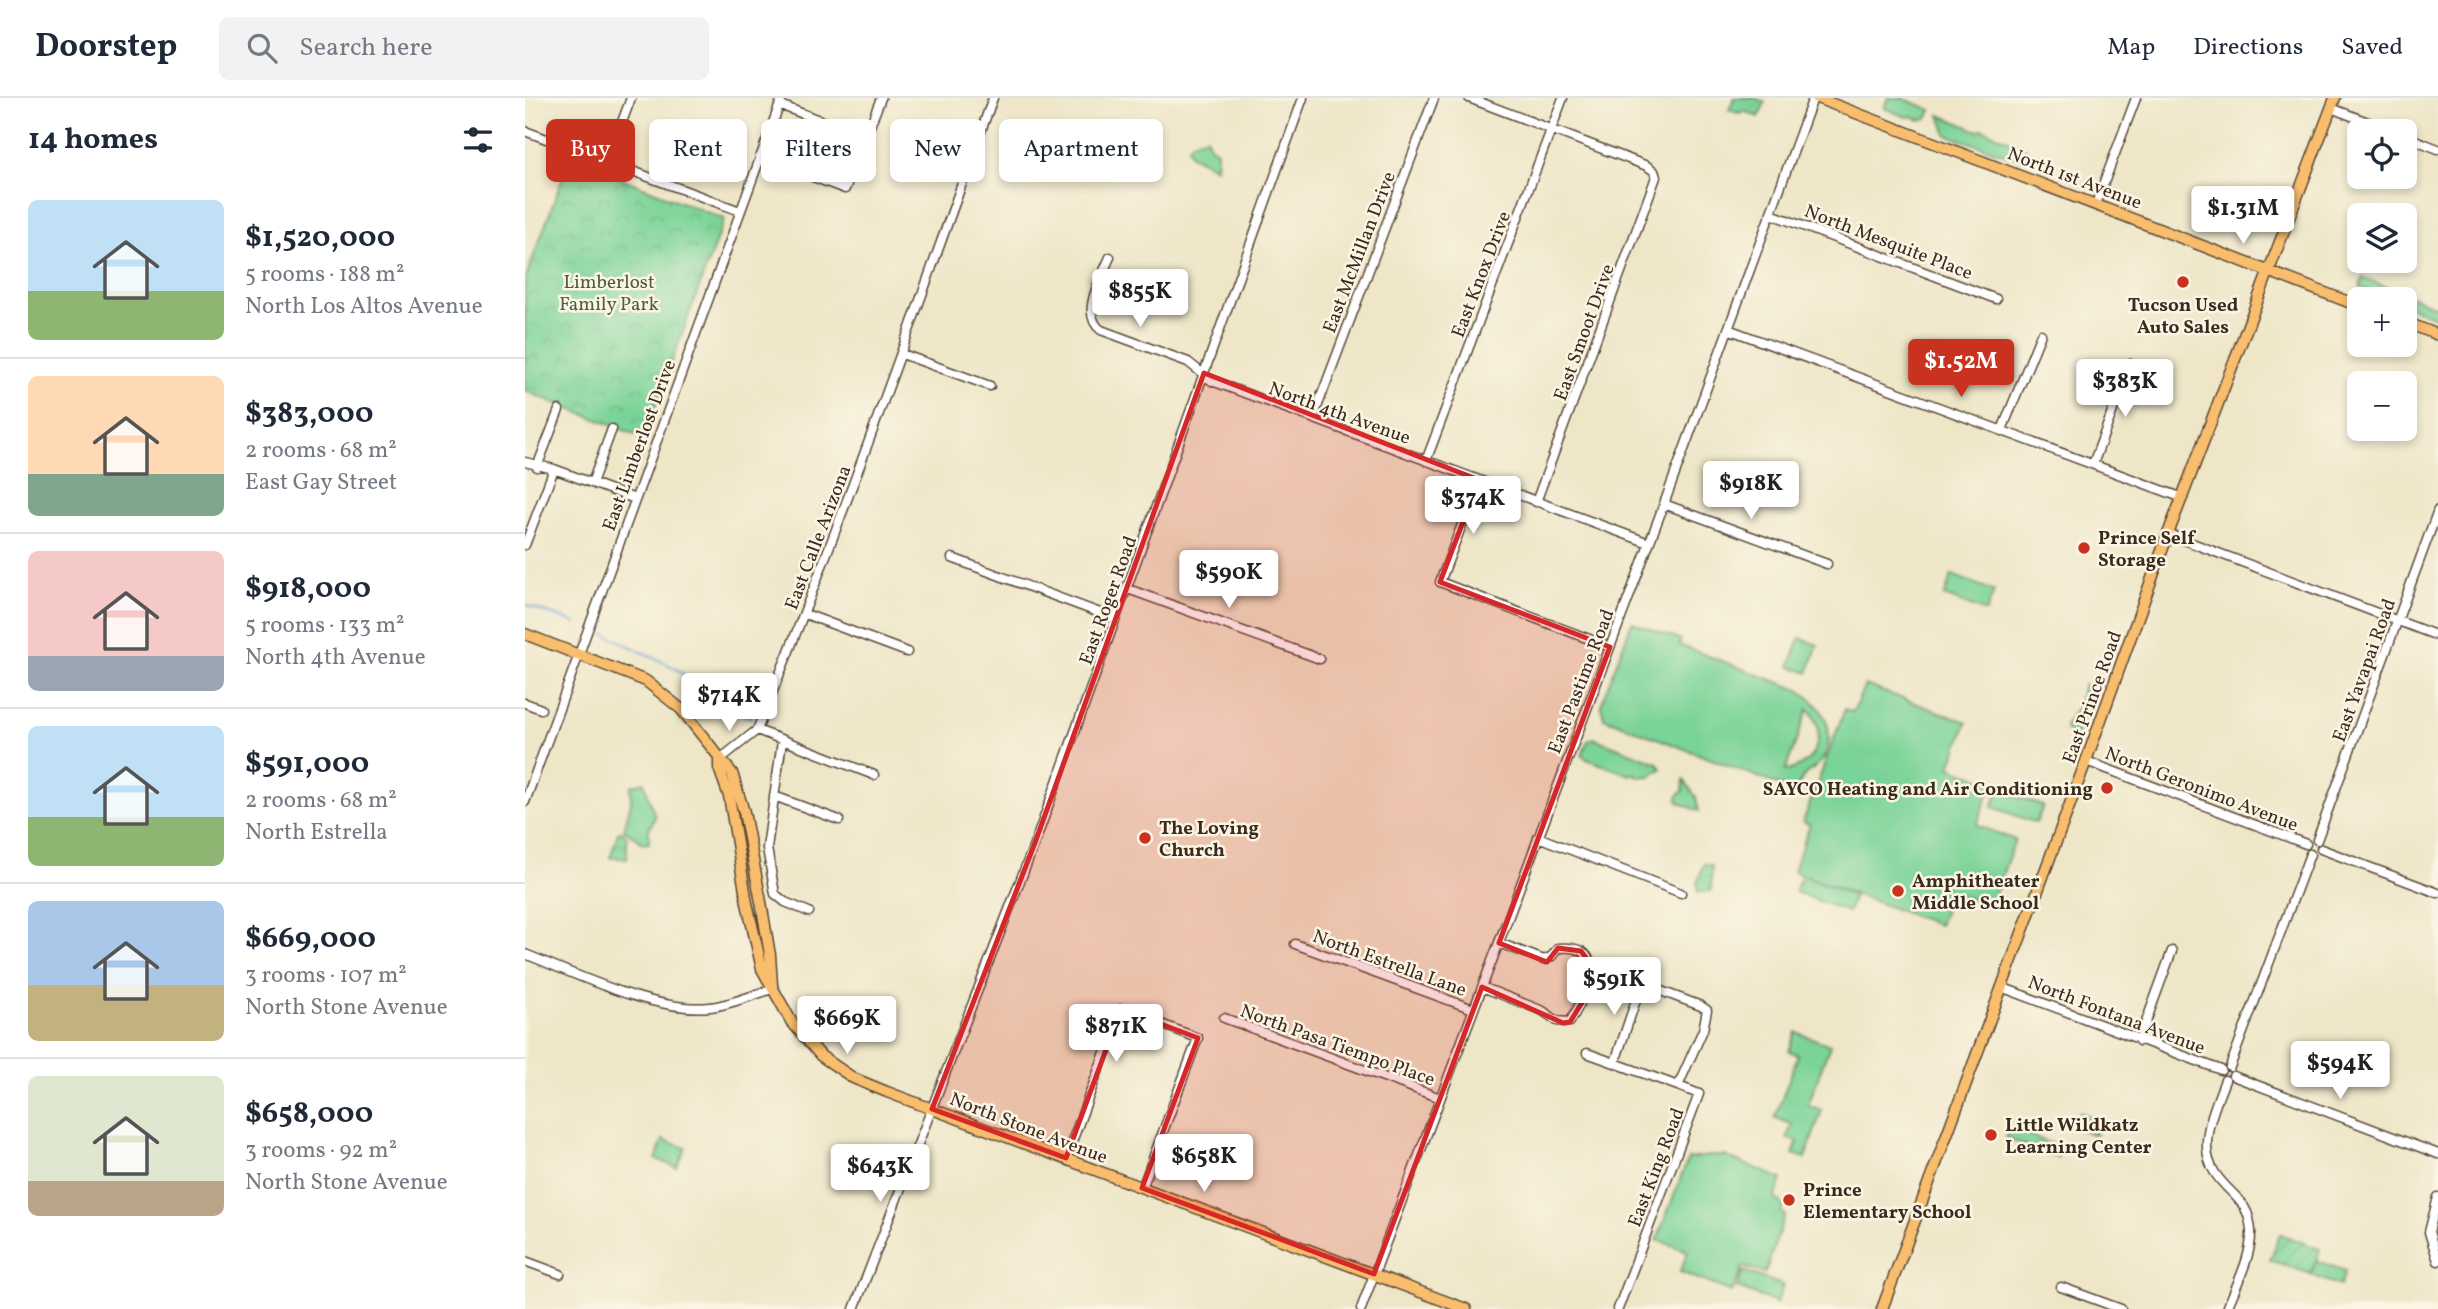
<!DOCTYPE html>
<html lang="en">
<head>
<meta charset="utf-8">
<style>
	body { margin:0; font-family:Vollkorn,serif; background:#f2f2f3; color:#1f2937; height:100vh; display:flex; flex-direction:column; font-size:26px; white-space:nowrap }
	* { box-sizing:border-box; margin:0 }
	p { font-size:23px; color:#747a83 }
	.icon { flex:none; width:38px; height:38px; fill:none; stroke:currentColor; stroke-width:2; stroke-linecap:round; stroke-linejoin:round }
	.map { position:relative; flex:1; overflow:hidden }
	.drawer { display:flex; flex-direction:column; background:#fff; width:525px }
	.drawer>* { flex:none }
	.top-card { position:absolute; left:21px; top:21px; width:665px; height:63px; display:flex; gap:14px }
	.buttons { position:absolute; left:1822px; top:21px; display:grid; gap:14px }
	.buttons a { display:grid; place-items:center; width:70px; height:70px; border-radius:10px; background:#fff; box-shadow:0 4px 10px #0003; font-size:35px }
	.price { position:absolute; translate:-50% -60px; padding:0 16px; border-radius:7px; background:#fff; color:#222; font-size:23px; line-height:46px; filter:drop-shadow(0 2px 4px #0008) }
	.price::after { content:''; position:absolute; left:50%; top:42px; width:21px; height:16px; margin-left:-10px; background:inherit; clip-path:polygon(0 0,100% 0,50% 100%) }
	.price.on { background:#c8321e; color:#fff }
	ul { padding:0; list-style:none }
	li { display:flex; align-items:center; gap:21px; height:175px; padding:0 28px }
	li+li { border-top:2px solid #e0e1e3 }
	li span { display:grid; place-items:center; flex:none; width:196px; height:140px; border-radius:10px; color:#555 }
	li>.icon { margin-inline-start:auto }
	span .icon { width:84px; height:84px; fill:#fffc; stroke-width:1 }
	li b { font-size:30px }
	h2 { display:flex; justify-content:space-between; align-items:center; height:84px; padding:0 28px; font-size:30px }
	.pill { padding:0 24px; border-radius:10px; background:#fff; box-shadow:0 4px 10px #0003; font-size:24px; line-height:63px }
	.pill.on { background:#c8321e; color:#fff }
	header { display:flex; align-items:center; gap:42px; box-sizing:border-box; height:98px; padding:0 35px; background:#fff; border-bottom:2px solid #e0e1e3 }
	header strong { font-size:33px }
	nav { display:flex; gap:38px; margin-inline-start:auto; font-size:24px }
	.search { width:490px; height:63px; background:#f2f2f3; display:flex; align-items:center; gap:18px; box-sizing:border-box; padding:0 24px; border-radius:10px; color:#747a83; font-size:26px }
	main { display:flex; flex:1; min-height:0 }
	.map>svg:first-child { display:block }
	.grass { fill:#7ad398; stroke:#5a7e5b; stroke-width:2; fill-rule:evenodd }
	.park { fill:url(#park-crowns); stroke:#5a7e5b; stroke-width:2 }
	.garden { fill:url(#garden-furrows); stroke:#5a7e5b; stroke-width:2 }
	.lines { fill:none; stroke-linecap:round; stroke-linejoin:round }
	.stream { stroke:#65a1d6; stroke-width:2.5 }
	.minor-casing { stroke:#564637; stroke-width:11 }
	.major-casing { stroke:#564637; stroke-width:13 }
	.minor { stroke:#fff; stroke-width:8 }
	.major { stroke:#f9be6d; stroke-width:10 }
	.marked { fill:#d62828; fill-opacity:0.2; stroke:#d62828; stroke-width:5; stroke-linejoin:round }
	.poi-dot { fill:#c8321e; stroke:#fcf5e5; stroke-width:2.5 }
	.labels { text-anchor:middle; stroke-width:5; stroke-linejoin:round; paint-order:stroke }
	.street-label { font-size:19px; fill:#3b2a1e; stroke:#fcf5e5 }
	.park-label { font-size:19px; fill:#4e5d43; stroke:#fcf5e5 }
	.poi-label { font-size:19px; font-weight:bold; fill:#3b2a1e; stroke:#fcf5e5; text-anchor:start }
</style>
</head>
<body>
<header>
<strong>Doorstep</strong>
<div class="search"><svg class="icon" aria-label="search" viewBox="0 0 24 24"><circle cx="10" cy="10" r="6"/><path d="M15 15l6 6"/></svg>Search here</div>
<nav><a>Map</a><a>Directions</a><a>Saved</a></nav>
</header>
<main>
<section class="drawer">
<h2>14 homes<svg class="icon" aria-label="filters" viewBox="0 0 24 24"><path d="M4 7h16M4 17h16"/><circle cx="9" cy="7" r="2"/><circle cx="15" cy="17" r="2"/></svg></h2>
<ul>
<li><span style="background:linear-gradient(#bfe0f5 65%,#8fb573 0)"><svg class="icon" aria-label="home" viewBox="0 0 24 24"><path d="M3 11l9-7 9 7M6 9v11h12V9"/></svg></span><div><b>$1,520,000</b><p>5 rooms · 188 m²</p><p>North Los Altos Avenue</p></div></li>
<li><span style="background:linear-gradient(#ffd9b3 70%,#7fa58c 0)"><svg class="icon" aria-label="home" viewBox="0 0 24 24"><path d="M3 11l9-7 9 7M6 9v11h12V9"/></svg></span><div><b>$383,000</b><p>2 rooms · 68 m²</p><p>East Gay Street</p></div></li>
<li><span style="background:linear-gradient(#f6c9c9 75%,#9aa5b1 0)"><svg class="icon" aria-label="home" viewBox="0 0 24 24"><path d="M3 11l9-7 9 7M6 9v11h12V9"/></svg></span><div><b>$918,000</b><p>5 rooms · 133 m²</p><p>North 4th Avenue</p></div></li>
<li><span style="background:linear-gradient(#bfe0f5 65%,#8fb573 0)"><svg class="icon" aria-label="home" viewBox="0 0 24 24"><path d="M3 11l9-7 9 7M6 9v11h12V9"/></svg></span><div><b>$591,000</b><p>2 rooms · 68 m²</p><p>North Estrella</p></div></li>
<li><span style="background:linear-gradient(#a9c7e8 60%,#c2b280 0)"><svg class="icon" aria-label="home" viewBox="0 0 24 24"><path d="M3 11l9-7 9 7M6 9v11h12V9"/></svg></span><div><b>$669,000</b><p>3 rooms · 107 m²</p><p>North Stone Avenue</p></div></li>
<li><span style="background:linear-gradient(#dfe7d0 75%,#b9a48a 0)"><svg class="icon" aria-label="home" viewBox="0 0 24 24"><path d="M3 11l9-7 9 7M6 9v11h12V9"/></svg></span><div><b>$658,000</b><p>3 rooms · 92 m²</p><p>North Stone Avenue</p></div></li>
</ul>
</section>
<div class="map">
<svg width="1913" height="1211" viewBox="0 0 1913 1211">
	<defs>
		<pattern id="park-crowns" width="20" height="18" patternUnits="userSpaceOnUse" patternTransform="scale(1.75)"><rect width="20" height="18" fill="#7ad398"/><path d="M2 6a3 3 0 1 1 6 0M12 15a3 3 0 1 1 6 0" fill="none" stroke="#6ab583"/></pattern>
		<pattern id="garden-furrows" width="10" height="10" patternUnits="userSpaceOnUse" patternTransform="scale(1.75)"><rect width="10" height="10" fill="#7ad398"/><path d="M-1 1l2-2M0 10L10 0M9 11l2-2" fill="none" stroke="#6ab583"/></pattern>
	</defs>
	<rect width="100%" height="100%" fill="#fcf5e5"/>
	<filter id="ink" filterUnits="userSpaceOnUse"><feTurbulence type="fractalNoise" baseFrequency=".0143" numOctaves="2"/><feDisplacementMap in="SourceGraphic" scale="14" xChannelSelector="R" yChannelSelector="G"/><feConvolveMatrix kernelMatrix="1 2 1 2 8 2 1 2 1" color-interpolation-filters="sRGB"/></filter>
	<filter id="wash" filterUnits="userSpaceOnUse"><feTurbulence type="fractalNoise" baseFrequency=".00686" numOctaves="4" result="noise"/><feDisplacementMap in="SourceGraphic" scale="28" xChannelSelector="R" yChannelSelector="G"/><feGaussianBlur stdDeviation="1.57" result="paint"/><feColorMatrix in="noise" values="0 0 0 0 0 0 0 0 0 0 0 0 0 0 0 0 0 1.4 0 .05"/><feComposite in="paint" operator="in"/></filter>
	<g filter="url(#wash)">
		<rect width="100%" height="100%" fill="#eee6c7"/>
		<path class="grass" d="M1363,0H1377L1406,12L1402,21L1394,22L1387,18L1381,19L1359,10Z
			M1415,17L1453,33L1457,31L1501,49L1497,62L1422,37Z
			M681,39L686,49L692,53L691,70L666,57L663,49L667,44Z
			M1838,180L1913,209V220L1880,207V201C1868,201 1860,202 1853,192L1847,195L1835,189Z
			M1427,477L1469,493L1461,514L1419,498Z
			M1107,524L1156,542L1154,547L1274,592C1298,607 1313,633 1298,661C1293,669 1284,672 1278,679C1275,682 1273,690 1272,694L1079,620L1076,607ZM1283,611C1304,633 1291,669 1260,673Z
			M1275,540L1293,547L1283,575L1265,568Z
			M1559,586L1567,593L1552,637L1541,633L1540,628L1552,609Z
			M1340,587L1442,624L1425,669L1467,685L1452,727L1490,742L1465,809L1427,794L1414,827L1280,778L1329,798L1323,814L1270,794L1277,777L1268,773L1285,727L1278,724L1320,611L1328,614Z
			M1068,640L1133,665L1136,671L1125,678L1112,679L1110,675L1105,677L1062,661L1057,657L1062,644Z
			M1159,682L1171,699L1174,713L1153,704L1152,699L1158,693Z
			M119,684L130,719L124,731V745L119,746L99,731L106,704V688Z
			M1474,692L1518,708L1511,725L1467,709Z
			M1271,934L1305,947L1283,1007L1297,1012L1280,1060L1268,1056L1273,1044L1262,1040L1267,1026L1250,1020L1273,957L1264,953Z
			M138,1042L161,1050L152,1070L131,1061Z
			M1186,1058H1200L1257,1081L1250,1100L1259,1108L1256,1115L1260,1117L1240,1175L1218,1169L1207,1194L1155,1174L1163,1153L1132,1142L1163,1061Z
			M1791,1162L1820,1173L1815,1188L1786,1177Z"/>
		<path class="park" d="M1209,0H1230L1240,4L1234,19L1219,13L1214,15L1204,12Z
			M45,60L199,121L119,340L0,293V182Z
			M97,733L102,739V760H85L93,735Z
			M1179,766L1187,767L1186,793L1173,794L1172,785Z
			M1554,1014L1575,1022L1570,1037L1549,1029Z
			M1485,1029L1536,1050L1532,1060L1481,1040Z
			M1218,1173L1258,1187L1252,1205L1212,1190Z"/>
		<path class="garden" d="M1755,1136L1795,1151L1786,1176L1745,1162Z"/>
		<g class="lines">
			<path class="stream" d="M0,507L51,525
				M80,536L150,570L207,612L226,619"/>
		</g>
	</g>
	<g filter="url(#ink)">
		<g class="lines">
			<defs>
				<path id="minor" d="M944,0L1122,68L1129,73L1131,79L1011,404
					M255,7L341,40
					M1806,10L1866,33
					M0,33L215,113
					M1880,38L1913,51
					M235,59L320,91L356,0
					M82,64L106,0
					M1571,106L1611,0
					M1246,116L1471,201
					M585,159C577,179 554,215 576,232L663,264L687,283L1124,445
					M1203,231L1658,400
					M377,256L465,288
					M788,320L909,0
					M1477,332L1516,236
					M901,363L1038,0
					M0,364L29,371L110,401
					M1568,366L1605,266
					M12,369L34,312
					M954,382L915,484L1085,549
					M67,385L87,331
					M1139,406L1302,466
					M1643,436L1913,538
					M0,447L29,371
					M427,460L591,521
					M603,491L795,561
					M280,516L382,554
					M0,605L16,611
					M232,632C318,424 391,211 468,0
					M232,632L349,677
					M257,643L242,750L250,796L260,804L284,814
					M194,662L232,632
					M1561,663L1781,746
					M249,698L314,722
					M0,704L257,0
					M1013,739L1156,795
					M1792,742L1913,412
					M1796,751L1913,795
					M770,846L948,911
					M0,856C51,876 131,915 185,909C205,907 228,897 247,891
					M957,889L1018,913L1032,923L1045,924C1060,898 1088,845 1033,850L1027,858L1019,862L974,845
					M1476,889L1696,972
					M699,920L915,1000
					M1614,943L1647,853
					M1062,955L1153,988
					M1090,964L1111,902L1120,887L1176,908L1182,912L1178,932L1153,988L1174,996L1093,1211
					M1705,969L1785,756
					M1708,978L1913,1056
					M1700,982C1690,1009 1671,1047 1690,1075C1705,1098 1724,1101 1726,1133C1727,1159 1711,1187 1702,1211
					M541,1060L596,911L673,940L617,1090
					M1913,1099L1904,1134L1913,1163
					M0,1163L35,1176
					M1536,1189L1596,1211
					M329,1211L511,742L778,0
					M836,1211L1139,406L1288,0"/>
				<path id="major" d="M1292,0L1834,208
					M1880,224L1913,237
					M0,536L121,583L156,611L207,675L219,714L236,804L245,857L247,887
					M194,662V670L204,698L222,805L237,871L266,923L296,958L328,980L362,994L941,1211
					M1357,1211L1561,663L1643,436L1810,0"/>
			</defs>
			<use href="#minor" class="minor-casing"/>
			<use href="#major" class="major-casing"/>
			<use href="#minor" class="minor"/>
			<use href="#major" class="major"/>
		</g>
	</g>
	<path class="marked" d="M679,275L954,382L915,484L1085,549L974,845L1022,864L1033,850L1056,853L1068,869L1058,903L1045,924L1038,925L957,889L849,1176L617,1090L673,940L596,911L541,1060L407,1011L511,742Z"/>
	<g class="poi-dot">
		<circle cx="1658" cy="184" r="7"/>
		<circle cx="1559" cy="450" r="7"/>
		<circle cx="1582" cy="690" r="7"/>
		<circle cx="620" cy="740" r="7"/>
		<circle cx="1373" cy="793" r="7"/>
		<circle cx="1466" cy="1037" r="7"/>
		<circle cx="1264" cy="1102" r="7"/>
	</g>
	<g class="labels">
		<g class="street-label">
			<text transform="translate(1550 79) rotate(21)" y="7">North 1st Avenue</text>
			<text transform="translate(1364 143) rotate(21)" y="7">North Mesquite Place</text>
			<text transform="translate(833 154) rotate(-69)" y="7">East McMillan Drive</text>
			<text transform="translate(955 176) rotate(-69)" y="7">East Knox Drive</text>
			<text transform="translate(1058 234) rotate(-70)" y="7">East Smoot Drive</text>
			<text transform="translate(815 314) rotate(20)" y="7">North 4th Avenue</text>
			<text transform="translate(113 347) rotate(-70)" y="7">East Limberlost Drive</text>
			<text transform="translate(292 439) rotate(-69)" y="7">East Calle Arizona</text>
			<text transform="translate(582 502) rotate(-70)" y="7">East Roger Road</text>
			<text transform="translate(1838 572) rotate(-70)" y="7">East Yavapai Road</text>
			<text transform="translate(1055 583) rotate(-69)" y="7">East Pastime Road</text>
			<text transform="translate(1566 599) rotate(-70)" y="7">East Prince Road</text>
			<text transform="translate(1677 690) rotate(21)" y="7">North Geronimo Avenue</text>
			<text transform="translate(865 864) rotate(20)" y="7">North Estrella Lane</text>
			<text transform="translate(1592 916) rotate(21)" y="7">North Fontana Avenue</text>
			<text transform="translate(813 946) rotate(20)" y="7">North Pasa Tiempo Place</text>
			<text transform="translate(504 1029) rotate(21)" y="7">North Stone Avenue</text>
			<text transform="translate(1130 1069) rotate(-69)" y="7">East King Road</text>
		</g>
		<g class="park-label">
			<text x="84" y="190">Limberlost<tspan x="84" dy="22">Family Park</tspan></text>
		</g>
		<g class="poi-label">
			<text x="1658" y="213" text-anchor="middle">Tucson Used<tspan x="1658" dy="22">Auto Sales</tspan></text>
			<text x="1573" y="446">Prince Self<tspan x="1573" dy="22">Storage</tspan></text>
			<text x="1568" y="697" text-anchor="end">SAYCO Heating and Air Conditioning</text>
			<text x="634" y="736">The Loving<tspan x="634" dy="22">Church</tspan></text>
			<text x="1387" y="789">Amphitheater<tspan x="1387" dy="22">Middle School</tspan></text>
			<text x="1480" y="1033">Little Wildkatz<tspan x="1480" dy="22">Learning Center</tspan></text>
			<text x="1278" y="1098">Prince<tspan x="1278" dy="22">Elementary School</tspan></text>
		</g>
	</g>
</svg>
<div class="buttons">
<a><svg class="icon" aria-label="locate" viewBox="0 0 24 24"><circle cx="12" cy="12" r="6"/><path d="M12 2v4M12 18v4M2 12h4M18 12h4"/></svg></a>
<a><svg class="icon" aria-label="layers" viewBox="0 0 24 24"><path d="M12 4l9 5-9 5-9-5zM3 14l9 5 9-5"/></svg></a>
<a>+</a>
<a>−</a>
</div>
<b class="price" style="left:1718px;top:148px">$1.31M</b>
<b class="price" style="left:615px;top:231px">$855K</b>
<b class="price on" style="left:1436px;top:301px">$1.52M</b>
<b class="price" style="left:1600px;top:321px">$383K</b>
<b class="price" style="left:1226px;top:423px">$918K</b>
<b class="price" style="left:948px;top:438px">$374K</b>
<b class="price" style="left:704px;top:512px">$590K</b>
<b class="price" style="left:204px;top:635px">$714K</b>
<b class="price" style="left:1089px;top:919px">$591K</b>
<b class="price" style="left:322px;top:958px">$669K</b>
<b class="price" style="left:591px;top:966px">$871K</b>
<b class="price" style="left:1815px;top:1003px">$594K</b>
<b class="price" style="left:679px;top:1096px">$658K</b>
<b class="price" style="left:355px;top:1106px">$643K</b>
<div class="top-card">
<a class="pill on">Buy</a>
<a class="pill">Rent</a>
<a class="pill">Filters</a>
<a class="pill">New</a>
<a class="pill">Apartment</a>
</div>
</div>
</main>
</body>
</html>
